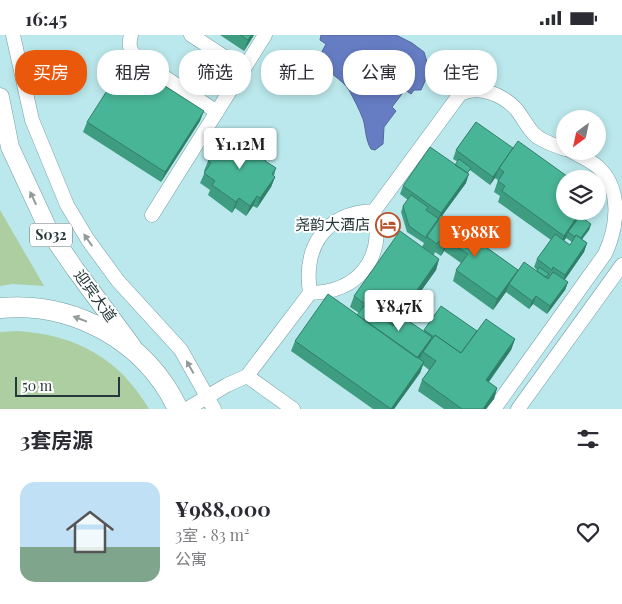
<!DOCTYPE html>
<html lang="zh">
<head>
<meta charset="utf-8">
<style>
	body { margin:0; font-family:"Playfair Display","Noto Sans SC",serif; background:#f2f2f3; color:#2b2b33; height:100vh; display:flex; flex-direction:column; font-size:19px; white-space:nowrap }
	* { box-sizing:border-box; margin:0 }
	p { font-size:16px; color:#7c7c81 }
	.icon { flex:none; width:28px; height:28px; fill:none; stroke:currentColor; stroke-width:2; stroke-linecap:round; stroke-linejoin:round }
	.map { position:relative; height:374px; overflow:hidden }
	.drawer { display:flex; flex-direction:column; background:#fff; flex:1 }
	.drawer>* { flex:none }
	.guide { position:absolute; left:15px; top:15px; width:592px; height:45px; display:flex; gap:10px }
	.needle { width:32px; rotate:213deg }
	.tools { position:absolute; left:556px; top:75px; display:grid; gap:10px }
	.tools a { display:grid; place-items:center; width:50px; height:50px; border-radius:50%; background:#fff; box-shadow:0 2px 8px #0003; font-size:25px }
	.scale { position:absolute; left:15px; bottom:12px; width:105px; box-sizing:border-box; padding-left:5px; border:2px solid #26383a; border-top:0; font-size:14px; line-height:18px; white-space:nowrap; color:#26383a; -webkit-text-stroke:4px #fff; paint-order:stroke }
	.price { position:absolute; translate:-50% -42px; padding:0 11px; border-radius:5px; background:#fff; color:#222; font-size:16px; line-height:32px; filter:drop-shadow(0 1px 2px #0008) }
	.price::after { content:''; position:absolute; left:50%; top:30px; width:15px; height:11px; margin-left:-8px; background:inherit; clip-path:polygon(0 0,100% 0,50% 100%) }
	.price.current { background:#ea580c; color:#fff }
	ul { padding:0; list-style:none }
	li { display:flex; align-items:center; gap:15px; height:125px; padding:0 20px }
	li+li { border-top:1px solid #e1e1e2 }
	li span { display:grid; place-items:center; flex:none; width:140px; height:100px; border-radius:15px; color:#555 }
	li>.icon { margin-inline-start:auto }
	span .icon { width:60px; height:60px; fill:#fffc; stroke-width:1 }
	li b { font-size:21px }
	h2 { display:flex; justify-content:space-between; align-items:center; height:60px; padding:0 20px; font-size:21px }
	.pill { padding:0 18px; border-radius:20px; background:#fff; box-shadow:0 2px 8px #0003; font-size:18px; line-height:45px }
	.pill.current { background:#ea580c; color:#fff }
	.status { display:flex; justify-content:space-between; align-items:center; height:35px; padding:0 25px; background:#fff; direction:ltr }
	.status svg { height:14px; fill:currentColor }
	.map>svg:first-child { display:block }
	.green { fill:#accea1 }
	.water { fill:#667dc4; stroke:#53689b }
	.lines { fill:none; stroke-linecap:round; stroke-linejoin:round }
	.minor-casing { stroke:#739da1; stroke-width:15 }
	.major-casing { stroke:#739da1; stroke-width:19 }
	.highway-casing { stroke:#739da1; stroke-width:21 }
	.minor { stroke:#fff; stroke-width:14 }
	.major { stroke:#fff; stroke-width:18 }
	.highway { stroke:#fff; stroke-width:20 }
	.wall { fill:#3e9c81; fill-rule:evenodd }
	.shaded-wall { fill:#327f69 }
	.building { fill:#48b596; stroke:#327f69 }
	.oneway { fill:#929c9c }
	.labels { text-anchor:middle; stroke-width:4; stroke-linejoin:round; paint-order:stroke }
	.shield { fill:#fff; stroke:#677475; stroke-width:1 }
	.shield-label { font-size:14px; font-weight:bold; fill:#26383a }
	.poi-label { font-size:15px; fill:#26383a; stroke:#fff; text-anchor:end }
	.street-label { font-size:15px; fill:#26383a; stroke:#fff }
</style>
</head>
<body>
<div class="status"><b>16:45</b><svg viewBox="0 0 49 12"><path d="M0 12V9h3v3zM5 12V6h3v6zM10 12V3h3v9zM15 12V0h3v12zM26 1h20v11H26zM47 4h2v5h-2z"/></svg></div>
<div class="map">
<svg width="622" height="374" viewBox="0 0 622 374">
	<rect width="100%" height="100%" fill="#bbe8ec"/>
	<path class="green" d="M0,175L44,251L13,249L0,251Z
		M18,296C76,300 119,323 149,374H0V297Z"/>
	<path class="water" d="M321,0H396L412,8L424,17L427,27L425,46L421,55H414L411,59L405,55L392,72L396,76L384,92L383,109L375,115L371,114C365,104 366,93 363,84C359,74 354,64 349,55C343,45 326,36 317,26L326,9L320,5Z"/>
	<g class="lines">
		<defs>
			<path id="minor" d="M13,0L32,85L67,170L88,205L118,246L181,315L214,374
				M131,0C128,10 130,15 136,23L217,77
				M191,0L243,34
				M152,180L265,0
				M310,258C359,257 385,223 374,176L460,59C479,50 502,59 516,74C522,81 527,92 534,99C542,107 555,110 565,114
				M247,341L293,374
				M187,374L227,350L247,341L310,258C303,211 325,178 374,176
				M494,374L605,219C618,191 622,154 598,132C590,125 580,121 571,116
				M518,374L622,230"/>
			<path id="major" d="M0,62L10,112L49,196L75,234L132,311"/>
			<path id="highway" d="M0,273C74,266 146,306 178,374"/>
		</defs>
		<use href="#minor" class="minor-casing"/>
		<use href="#major" class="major-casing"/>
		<use href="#highway" class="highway-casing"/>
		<use href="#minor" class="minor"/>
		<use href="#major" class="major"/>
		<use href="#highway" class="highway"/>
	</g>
	<path class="wall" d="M220,0H254L244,16Z
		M200,86L161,147L83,97L87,87Z
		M476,87L581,182L591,189L589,195L582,204L587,208L584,217L564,245L568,247L565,255L547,279L533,269L529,274L506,257L493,275L453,246L456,235L461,228L444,216L441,221L435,217L434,220L422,212L424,208L407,197L401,177L403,171L408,165L400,159L403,151L455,130L458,127L453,124L456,115ZM470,135L490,150L495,143L498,145L494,157L500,161L498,167L551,205L537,224L534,232L537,235V236L518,235L442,181L466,148L467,139ZM566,203L572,207L570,210L564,206Z
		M208,126L267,127L276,133L274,141L275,142L271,152L257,173L253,171L246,181L235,173L232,178L208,160L210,155L200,148L205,137L204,136Z
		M439,224L436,235L402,282L423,296L424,295L477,296L515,304L511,315L489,347L497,353L494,364L486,374H444L418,356L422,345L429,335L423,330L420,338L394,374H373L291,316L295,306L357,280L359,278L350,272L354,261Z"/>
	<path class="shaded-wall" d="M251,0H254L244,16L248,5Z
		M204,76L200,86L161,147L165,137Z
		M498,135L495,143L490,150L493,142Z
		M469,139L466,148L438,186L441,178Z
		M275,142L271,152L257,173L260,163Z
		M257,161L253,171L246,181L250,171Z
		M239,163L235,173L232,178L236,167Z
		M581,176H585L570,198L568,197L566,203L560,211L564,201Z
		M591,189L589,195L577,211L580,205Z
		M448,206L444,216L441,221L445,210Z
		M587,208L584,217L562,249L565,240Z
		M439,224L436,235L390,300L393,289Z
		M518,235L509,249L506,257L493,275L497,264Z
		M568,247L565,255L547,279L550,271Z
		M536,261L533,269L529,274L532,266Z
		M432,302L429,310L423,317L421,321L413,333L416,324Z
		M515,304L511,315L482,356L486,345Z
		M424,327L420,338L394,374H391Z
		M497,353L494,364L486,374H483Z"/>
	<path class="building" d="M240,0H251L248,5Z
		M126,26L204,76L165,137L87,87Z
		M476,87L513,113L493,142L456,115Z
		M230,101L241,108L245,103L269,121L265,126L276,133L272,139L275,142L260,163L257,161L250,171L239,163L236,167L212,150L215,146L204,138L211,128L208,126L223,105L226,107Z
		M518,106L571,144H565V176H581L564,201L502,156L505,151L498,146L504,137L499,133Z
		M430,112L469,139L441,178L403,151Z
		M459,124L471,133L467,138L455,130Z
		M411,160L428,172L426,175L439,184L426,203L409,191L403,171Z
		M441,180L518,235L497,264L456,235L468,219L448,206L445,210L439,206L437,209L426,201Z
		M580,181L591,189L581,203L576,200L575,202L568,197Z
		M400,196L439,224L393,289L354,261Z
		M555,199L570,210L576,200L587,208L565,240L553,232L552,235L537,224Z
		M524,227L548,244L553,237L568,247L550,271L536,261L532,266L509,249Z
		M539,232L549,239L546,242L537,236Z
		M328,259L424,327L391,374L295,306Z
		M364,271L393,291L400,280L432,302L417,323L357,280Z
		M441,271L477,296L461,318L435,300L434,302L424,295Z
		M486,284L515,304L486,345L497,353L483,374H462L422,345L436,326L423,317L435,300L461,318Z"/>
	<defs><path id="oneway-solid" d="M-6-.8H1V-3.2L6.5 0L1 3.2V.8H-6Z" transform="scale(1.25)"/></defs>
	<g class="oneway">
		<use href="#oneway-solid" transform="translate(33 163) rotate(-115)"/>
		<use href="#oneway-solid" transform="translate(88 205) rotate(-125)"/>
		<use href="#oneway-solid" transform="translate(80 284) rotate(-159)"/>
		<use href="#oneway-solid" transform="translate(190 332) rotate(-119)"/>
	</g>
	<defs>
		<symbol id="hotel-ring" viewBox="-11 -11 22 22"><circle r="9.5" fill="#fff" stroke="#ba522b" stroke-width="1.5"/><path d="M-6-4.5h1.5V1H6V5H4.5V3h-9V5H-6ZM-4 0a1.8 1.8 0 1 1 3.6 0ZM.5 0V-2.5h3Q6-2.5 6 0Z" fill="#ba522b"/></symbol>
	</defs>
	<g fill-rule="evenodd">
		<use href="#hotel-ring" x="374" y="176" width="28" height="28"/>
	</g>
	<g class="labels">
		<rect class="shield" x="30" y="188.5" width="42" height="23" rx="4"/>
		<g class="shield-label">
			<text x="51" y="205">S032</text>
		</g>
		<g class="poi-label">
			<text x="370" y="195">尧韵大酒店</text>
		</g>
		<g class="street-label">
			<text transform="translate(95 261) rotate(54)" y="5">迎宾大道</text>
		</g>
	</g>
</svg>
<div class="tools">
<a><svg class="needle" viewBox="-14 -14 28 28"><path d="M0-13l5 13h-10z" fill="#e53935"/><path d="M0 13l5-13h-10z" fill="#7c7c81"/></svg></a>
<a><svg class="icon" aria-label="layers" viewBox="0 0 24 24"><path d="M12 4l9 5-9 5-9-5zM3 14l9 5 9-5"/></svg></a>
</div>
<div class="scale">50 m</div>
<b class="price" style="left:240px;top:135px">¥1.12M</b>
<b class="price current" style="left:475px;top:223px">¥988K</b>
<b class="price" style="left:399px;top:297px">¥847K</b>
<div class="guide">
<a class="pill current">买房</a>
<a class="pill">租房</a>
<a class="pill">筛选</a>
<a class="pill">新上</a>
<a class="pill">公寓</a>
<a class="pill">住宅</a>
</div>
</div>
<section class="drawer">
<h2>3套房源<svg class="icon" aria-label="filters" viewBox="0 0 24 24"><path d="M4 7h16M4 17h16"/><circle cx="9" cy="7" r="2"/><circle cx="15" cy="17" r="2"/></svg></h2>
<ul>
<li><span style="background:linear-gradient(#bfe0f5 65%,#7fa58c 0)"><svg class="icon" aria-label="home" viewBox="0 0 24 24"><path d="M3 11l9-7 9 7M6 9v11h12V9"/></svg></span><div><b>¥988,000</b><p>3室 · 83 m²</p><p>公寓</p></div><svg class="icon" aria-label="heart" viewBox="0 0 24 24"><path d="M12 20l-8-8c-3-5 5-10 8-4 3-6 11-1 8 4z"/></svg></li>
</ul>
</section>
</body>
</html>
